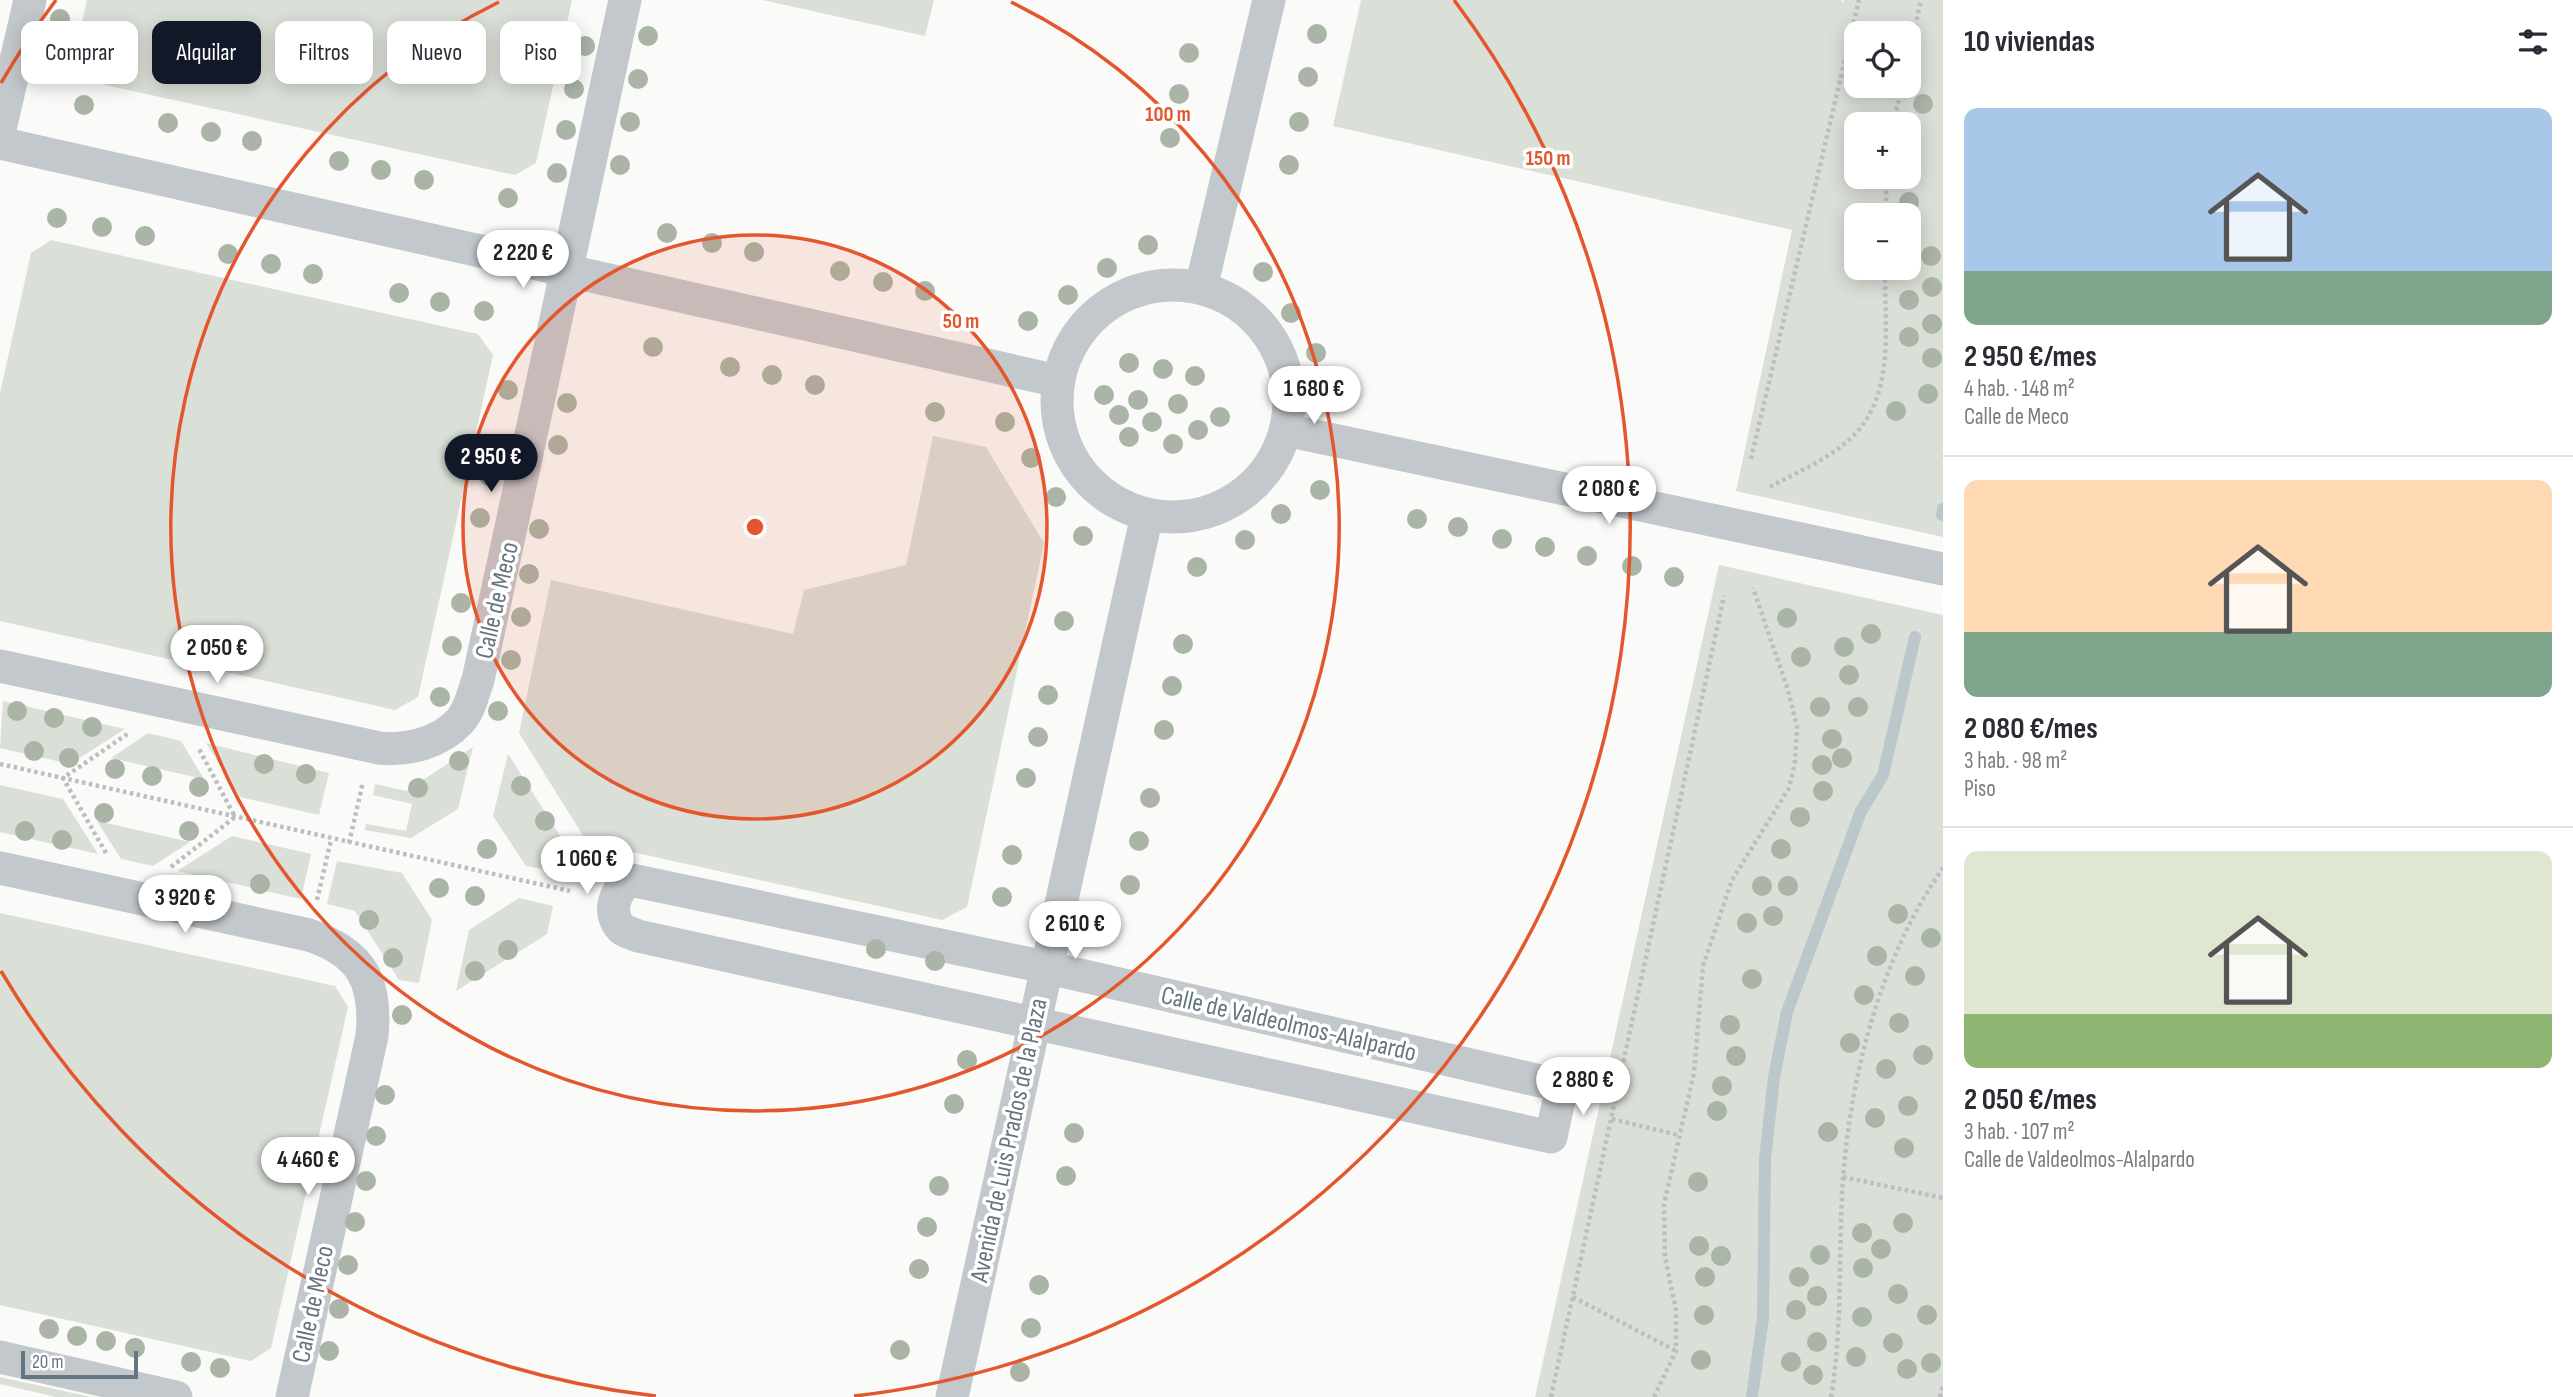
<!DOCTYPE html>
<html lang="es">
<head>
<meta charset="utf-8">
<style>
	body { margin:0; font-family:"Sofia Sans Condensed",sans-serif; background:#f7f7f7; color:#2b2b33; height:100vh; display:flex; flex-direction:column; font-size:26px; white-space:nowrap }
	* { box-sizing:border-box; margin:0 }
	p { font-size:23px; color:#7c7c81 }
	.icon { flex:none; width:38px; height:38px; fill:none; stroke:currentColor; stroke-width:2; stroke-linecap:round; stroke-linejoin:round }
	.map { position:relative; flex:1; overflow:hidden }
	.drawer { display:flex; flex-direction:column; background:#fff; width:630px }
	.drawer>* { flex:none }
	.hud { position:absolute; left:21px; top:21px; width:665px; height:63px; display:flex; gap:14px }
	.buttons { position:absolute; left:1844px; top:21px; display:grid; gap:14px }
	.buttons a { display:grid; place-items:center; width:77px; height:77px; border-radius:14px; background:#fff; box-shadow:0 4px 18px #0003; font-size:35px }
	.scale { position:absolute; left:21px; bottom:18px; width:117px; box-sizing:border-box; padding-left:7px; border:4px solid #657683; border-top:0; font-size:19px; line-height:24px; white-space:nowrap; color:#657683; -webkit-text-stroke:5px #fff; paint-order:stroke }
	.price { position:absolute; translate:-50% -60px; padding:0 16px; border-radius:24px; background:#fff; color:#222; font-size:23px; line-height:46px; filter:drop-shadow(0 2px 4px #0008) }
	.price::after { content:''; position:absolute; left:50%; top:42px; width:21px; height:16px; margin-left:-10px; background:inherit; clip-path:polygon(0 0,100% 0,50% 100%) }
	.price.selected { background:#111827; color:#fff }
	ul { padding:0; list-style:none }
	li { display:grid; align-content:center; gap:14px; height:371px; padding:0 21px }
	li+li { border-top:2px solid #e1e1e2 }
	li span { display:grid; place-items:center; height:217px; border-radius:14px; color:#555 }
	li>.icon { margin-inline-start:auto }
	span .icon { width:126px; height:126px; fill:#fffc; stroke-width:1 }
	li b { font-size:30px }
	h2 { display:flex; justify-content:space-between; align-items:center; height:84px; padding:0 21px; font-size:30px }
	.tag { padding:0 24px; border-radius:14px; background:#fff; box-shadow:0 4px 18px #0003; font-size:24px; line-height:63px }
	.tag.selected { background:#111827; color:#fff }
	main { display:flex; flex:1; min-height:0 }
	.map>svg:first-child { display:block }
	.green { fill:#dadfd7; fill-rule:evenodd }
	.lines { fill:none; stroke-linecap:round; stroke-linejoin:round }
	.stream { stroke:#bbc7cb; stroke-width:12 }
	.path { stroke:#bbbfc2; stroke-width:4.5; stroke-dasharray:3.5 3.5; stroke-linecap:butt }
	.street { stroke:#c3c8cc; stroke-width:33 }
	.tree { fill:#aab4a7 }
	.ring { fill:none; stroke:#e4572e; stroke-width:3.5 }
	.labels { text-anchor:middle; stroke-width:7; stroke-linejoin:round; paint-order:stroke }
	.street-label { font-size:26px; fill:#657683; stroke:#fff }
	.centre { fill:#e4572e; stroke:#fff; stroke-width:3.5 }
	.ring-label { font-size:21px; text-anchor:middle; font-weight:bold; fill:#e4572e; stroke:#fff; stroke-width:7; stroke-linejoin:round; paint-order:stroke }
</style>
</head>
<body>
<main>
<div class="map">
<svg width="1943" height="1397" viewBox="0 0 1943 1397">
	<rect width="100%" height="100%" fill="#fafaf8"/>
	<path class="green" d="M87,0H572L536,163L515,175L87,81L74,61Z
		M763,0H934L925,36Z
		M1361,0H1841L1843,3L1844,0H1943V537L1736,491L1792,230L1333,126ZM1857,33H1909V86H1857ZM1857,124H1909V177H1857ZM1857,215H1909V268H1857Z
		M51,240L478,334L493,355L418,697L395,710L0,621V393L31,253Z
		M933,436L986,447L1044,543L967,907L942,920L587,842L519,733L551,580L793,634L804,590L906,565Z
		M1719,565L1943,615V1397H1535Z
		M3,701L125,729L70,764L0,748Z
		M148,733L181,741L204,779L111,758Z
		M206,743L329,773L319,815L240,797Z
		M473,747L458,809L411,838L365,830L366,824L406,831L412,804L373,795L375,784L406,791Z
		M508,754L566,845L561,872L526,866L493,816Z
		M0,785L63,799L98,854L0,832Z
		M97,821L190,842L153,866L121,859Z
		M232,836L311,854L301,899L177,871Z
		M337,861L402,873L432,920L419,983L399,980L355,911L327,904Z
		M519,898L553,906L547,934L456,991L469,930Z
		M0,913L335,986L348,1007L271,1348L251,1361L0,1305Z
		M0,1377L91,1397H56L0,1384Z"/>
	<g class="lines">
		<path class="stream" d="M1942,515L1943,509
			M1752,1397L1763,1318L1765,1159L1774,1077L1787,1012L1861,811L1883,775L1915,637"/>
		<path class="path" d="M1909,54L1921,0
			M1893,124L1902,86
			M1885,215L1887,177
			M1751,459L1859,0
			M1770,487C1799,471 1834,457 1856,433C1896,389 1884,322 1885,268
			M0,764L570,891
			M349,843L363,782
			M106,853L63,778L129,733
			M171,867L235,817L198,747
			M317,900L331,840
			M1612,1119L1678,1135
			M1843,1177L1943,1198
			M1573,1297L1676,1351
			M1551,1397L1724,596
			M1654,1397L1676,1351V1310L1665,1257L1664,1204L1694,1073L1703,966L1732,880L1789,788L1795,762L1797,727L1788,690L1753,588
			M1831,1397C1843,1326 1838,1251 1843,1179C1851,1073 1881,956 1943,868
			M1940,1397L1943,1385"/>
		<path class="street" d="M0,129L30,0
			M0,143L1058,381
			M1057 401a116 116 0 1 1 232 0a116 116 0 1 1-232 0Z
			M1201,288L1269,0
			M1286,430L1943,569
			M0,666L379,748C407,751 440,743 460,721C470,710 473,693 478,680L625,0
			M0,868L309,935C362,953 377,981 372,1036L292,1397
			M631,880L1045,967L1562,1086L1551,1137L638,936C634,934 626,932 622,929C606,913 615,889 631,880Z
			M0,1357L176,1397
			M952,1397L1147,515"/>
	</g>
	<g class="tree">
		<circle cx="60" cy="19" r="10"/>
		<circle cx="1317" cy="34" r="10"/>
		<circle cx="648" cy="36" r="10"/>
		<circle cx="585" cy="46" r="10"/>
		<circle cx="1189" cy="53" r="10"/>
		<circle cx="51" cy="61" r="10"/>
		<circle cx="1308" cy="77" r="10"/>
		<circle cx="638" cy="79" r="10"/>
		<circle cx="574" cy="89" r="10"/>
		<circle cx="1179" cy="94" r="10"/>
		<circle cx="1923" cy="104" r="10"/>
		<circle cx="84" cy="105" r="10"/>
		<circle cx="630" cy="122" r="10"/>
		<circle cx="1299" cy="122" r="10"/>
		<circle cx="168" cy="123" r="10"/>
		<circle cx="566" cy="130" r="10"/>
		<circle cx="211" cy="132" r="10"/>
		<circle cx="1170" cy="138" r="10"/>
		<circle cx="252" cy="141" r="10"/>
		<circle cx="339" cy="161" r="10"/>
		<circle cx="620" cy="165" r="10"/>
		<circle cx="1289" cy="165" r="10"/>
		<circle cx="381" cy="170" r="10"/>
		<circle cx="557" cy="173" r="10"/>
		<circle cx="424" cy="180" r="10"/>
		<circle cx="508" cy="198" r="10"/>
		<circle cx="1909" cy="202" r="10"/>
		<circle cx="57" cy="218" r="10"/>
		<circle cx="102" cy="227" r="10"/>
		<circle cx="667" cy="233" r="10"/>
		<circle cx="145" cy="236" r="10"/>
		<circle cx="712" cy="243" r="10"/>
		<circle cx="1148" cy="245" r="10"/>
		<circle cx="754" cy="252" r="10"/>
		<circle cx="228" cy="254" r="10"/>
		<circle cx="1931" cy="256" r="10"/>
		<circle cx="271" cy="264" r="10"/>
		<circle cx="1107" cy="268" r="10"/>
		<circle cx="840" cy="271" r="10"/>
		<circle cx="1263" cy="272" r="10"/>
		<circle cx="313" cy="274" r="10"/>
		<circle cx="883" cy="282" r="10"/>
		<circle cx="1932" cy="287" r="10"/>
		<circle cx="925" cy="291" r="10"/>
		<circle cx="399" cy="293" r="10"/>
		<circle cx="1068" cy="295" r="10"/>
		<circle cx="1909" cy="300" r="10"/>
		<circle cx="440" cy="302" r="10"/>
		<circle cx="484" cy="311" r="10"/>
		<circle cx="1291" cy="313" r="10"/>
		<circle cx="1028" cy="321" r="10"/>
		<circle cx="1932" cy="324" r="10"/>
		<circle cx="1909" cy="337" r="10"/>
		<circle cx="653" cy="347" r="10"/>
		<circle cx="1316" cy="353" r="10"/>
		<circle cx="1932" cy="358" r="10"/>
		<circle cx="1129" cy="363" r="10"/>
		<circle cx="730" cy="367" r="10"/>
		<circle cx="1163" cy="369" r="10"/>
		<circle cx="772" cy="375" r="10"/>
		<circle cx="1195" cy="376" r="10"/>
		<circle cx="815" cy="385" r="10"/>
		<circle cx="1340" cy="387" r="10"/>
		<circle cx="508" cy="390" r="10"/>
		<circle cx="1928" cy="394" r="10"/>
		<circle cx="1104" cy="395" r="10"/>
		<circle cx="1138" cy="400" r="10"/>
		<circle cx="567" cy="403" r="10"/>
		<circle cx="1178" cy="404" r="10"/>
		<circle cx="1896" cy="411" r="10"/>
		<circle cx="935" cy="412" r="10"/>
		<circle cx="1119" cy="415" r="10"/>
		<circle cx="1220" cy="417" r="10"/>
		<circle cx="1005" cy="422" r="10"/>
		<circle cx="1152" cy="422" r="10"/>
		<circle cx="1198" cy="430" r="10"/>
		<circle cx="1129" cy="437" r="10"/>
		<circle cx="1173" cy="444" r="10"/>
		<circle cx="558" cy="445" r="10"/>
		<circle cx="1031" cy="458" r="10"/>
		<circle cx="489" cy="476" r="10"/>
		<circle cx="1320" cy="490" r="10"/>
		<circle cx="1056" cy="497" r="10"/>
		<circle cx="1281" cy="514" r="10"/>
		<circle cx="480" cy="518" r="10"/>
		<circle cx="1417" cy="519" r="10"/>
		<circle cx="1458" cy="527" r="10"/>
		<circle cx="539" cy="529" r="10"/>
		<circle cx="1083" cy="536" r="10"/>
		<circle cx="1502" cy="539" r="10"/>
		<circle cx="1245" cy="540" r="10"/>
		<circle cx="1545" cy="547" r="10"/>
		<circle cx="1587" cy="556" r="10"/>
		<circle cx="1632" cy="566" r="10"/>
		<circle cx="1197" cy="567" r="10"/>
		<circle cx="529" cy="574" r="10"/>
		<circle cx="1674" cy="577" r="10"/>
		<circle cx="461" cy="603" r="10"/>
		<circle cx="521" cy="617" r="10"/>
		<circle cx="1787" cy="618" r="10"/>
		<circle cx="1064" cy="621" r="10"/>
		<circle cx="1871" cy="634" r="10"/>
		<circle cx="1183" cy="644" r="10"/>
		<circle cx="452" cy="646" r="10"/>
		<circle cx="1844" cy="647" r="10"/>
		<circle cx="1801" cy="657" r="10"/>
		<circle cx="511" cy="660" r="10"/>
		<circle cx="1849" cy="675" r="10"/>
		<circle cx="1172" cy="686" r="10"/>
		<circle cx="1048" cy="695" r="10"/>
		<circle cx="440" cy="697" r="10"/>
		<circle cx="1820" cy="707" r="10"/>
		<circle cx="1858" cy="707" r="10"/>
		<circle cx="17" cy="711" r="10"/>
		<circle cx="498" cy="711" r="10"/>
		<circle cx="54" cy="718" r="10"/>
		<circle cx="92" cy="727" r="10"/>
		<circle cx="1164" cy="730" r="10"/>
		<circle cx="1038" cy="737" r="10"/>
		<circle cx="1832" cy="739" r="10"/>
		<circle cx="34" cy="751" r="10"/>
		<circle cx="69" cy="758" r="10"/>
		<circle cx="1842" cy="758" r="10"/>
		<circle cx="459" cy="761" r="10"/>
		<circle cx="264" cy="764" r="10"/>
		<circle cx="1822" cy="765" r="10"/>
		<circle cx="115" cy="769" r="10"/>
		<circle cx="306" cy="774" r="10"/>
		<circle cx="152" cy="776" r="10"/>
		<circle cx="1026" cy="778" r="10"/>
		<circle cx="521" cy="786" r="10"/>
		<circle cx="199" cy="787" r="10"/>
		<circle cx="418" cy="788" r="10"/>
		<circle cx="1823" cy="791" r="10"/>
		<circle cx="1150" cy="798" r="10"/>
		<circle cx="104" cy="813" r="10"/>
		<circle cx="1800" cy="817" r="10"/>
		<circle cx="545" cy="821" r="10"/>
		<circle cx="25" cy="831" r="10"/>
		<circle cx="189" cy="831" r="10"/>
		<circle cx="62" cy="840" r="10"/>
		<circle cx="1139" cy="841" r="10"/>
		<circle cx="487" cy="849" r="10"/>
		<circle cx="1781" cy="849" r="10"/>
		<circle cx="1012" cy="855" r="10"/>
		<circle cx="260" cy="884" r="10"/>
		<circle cx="1130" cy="885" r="10"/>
		<circle cx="1762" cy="886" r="10"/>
		<circle cx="1788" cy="886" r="10"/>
		<circle cx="439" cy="888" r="10"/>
		<circle cx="475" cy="896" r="10"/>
		<circle cx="1002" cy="897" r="10"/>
		<circle cx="1898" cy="914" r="10"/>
		<circle cx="1773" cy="916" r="10"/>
		<circle cx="369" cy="920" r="10"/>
		<circle cx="1747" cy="923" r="10"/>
		<circle cx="1931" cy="938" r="10"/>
		<circle cx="876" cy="949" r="10"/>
		<circle cx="508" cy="950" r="10"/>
		<circle cx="1877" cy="956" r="10"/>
		<circle cx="393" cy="958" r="10"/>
		<circle cx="935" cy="961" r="10"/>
		<circle cx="475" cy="971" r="10"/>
		<circle cx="1915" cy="976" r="10"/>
		<circle cx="1752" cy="979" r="10"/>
		<circle cx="1864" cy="995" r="10"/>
		<circle cx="402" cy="1015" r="10"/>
		<circle cx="1899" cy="1023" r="10"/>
		<circle cx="1730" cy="1025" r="10"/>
		<circle cx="1850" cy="1043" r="10"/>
		<circle cx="1923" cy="1055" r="10"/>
		<circle cx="1736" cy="1056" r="10"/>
		<circle cx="967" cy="1060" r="10"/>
		<circle cx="1886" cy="1069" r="10"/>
		<circle cx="1722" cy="1086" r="10"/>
		<circle cx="385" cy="1095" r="10"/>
		<circle cx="954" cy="1104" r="10"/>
		<circle cx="1908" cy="1106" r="10"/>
		<circle cx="1717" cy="1111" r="10"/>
		<circle cx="1875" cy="1118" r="10"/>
		<circle cx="1828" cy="1132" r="10"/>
		<circle cx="1074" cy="1133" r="10"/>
		<circle cx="376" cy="1136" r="10"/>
		<circle cx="1904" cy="1148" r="10"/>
		<circle cx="1066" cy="1176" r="10"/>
		<circle cx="366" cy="1181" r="10"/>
		<circle cx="1698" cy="1182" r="10"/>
		<circle cx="939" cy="1186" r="10"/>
		<circle cx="355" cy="1222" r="10"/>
		<circle cx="1903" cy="1223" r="10"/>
		<circle cx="927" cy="1227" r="10"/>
		<circle cx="1862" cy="1233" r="10"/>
		<circle cx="1699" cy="1246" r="10"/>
		<circle cx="1881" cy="1249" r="10"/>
		<circle cx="1820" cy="1255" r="10"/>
		<circle cx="1721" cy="1256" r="10"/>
		<circle cx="348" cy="1265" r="10"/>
		<circle cx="1863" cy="1268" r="10"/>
		<circle cx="919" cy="1269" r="10"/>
		<circle cx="1705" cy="1277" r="10"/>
		<circle cx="1799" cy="1277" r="10"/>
		<circle cx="1039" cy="1285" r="10"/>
		<circle cx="1898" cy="1294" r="10"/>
		<circle cx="1817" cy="1296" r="10"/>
		<circle cx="339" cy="1309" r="10"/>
		<circle cx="1796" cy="1310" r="10"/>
		<circle cx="1704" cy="1315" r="10"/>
		<circle cx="1927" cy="1315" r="10"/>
		<circle cx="1862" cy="1317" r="10"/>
		<circle cx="1031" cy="1328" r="10"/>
		<circle cx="49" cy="1329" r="10"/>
		<circle cx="77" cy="1336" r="10"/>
		<circle cx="106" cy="1341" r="10"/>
		<circle cx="1817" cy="1342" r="10"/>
		<circle cx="1893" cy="1343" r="10"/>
		<circle cx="135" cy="1348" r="10"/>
		<circle cx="900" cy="1350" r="10"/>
		<circle cx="329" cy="1351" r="10"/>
		<circle cx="1856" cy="1357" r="10"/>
		<circle cx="1701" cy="1360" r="10"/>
		<circle cx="191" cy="1362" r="10"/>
		<circle cx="1791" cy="1362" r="10"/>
		<circle cx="1931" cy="1363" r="10"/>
		<circle cx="220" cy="1368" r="10"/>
		<circle cx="1907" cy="1369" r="10"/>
		<circle cx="1020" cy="1372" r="10"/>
		<circle cx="1813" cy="1375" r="10"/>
	</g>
	<circle cx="755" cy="527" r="292" fill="#e4572e" fill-opacity=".12"/>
	<g class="ring">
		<circle cx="755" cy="527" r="292"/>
		<path d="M1011 2A584 584 0 1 1 499 2"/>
		<path d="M656 1396A875 875 0 0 1 1 971M1 83A875 875 0 0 1 56 0M1454 0A875 875 0 0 1 854 1396"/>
	</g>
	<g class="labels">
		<g class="street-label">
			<text transform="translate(496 600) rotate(-77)" y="9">Calle de Meco</text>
			<text transform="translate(1289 1023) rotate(13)" y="9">Calle de Valdeolmos-Alalpardo</text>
			<text transform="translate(1008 1140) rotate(-78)" y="9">Avenida de Luis Prados de la Plaza</text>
			<text transform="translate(312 1304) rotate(-78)" y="9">Calle de Meco</text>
		</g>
	</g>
	<circle cx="755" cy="527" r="10" class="centre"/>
	<g class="ring-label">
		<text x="1168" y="121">100 m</text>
		<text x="1548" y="165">150 m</text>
		<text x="961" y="328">50 m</text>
	</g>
</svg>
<div class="buttons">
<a><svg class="icon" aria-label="locate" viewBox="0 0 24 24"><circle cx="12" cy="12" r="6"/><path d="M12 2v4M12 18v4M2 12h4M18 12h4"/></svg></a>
<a>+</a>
<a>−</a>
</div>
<div class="scale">20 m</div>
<b class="price" style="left:523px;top:290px">2 220 €</b>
<b class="price" style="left:1314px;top:426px">1 680 €</b>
<b class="price selected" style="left:491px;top:494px">2 950 €</b>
<b class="price" style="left:1609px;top:526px">2 080 €</b>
<b class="price" style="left:217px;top:685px">2 050 €</b>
<b class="price" style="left:587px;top:896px">1 060 €</b>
<b class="price" style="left:185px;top:935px">3 920 €</b>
<b class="price" style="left:1075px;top:961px">2 610 €</b>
<b class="price" style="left:1583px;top:1117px">2 880 €</b>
<b class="price" style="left:308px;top:1197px">4 460 €</b>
<div class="hud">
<a class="tag">Comprar</a>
<a class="tag selected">Alquilar</a>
<a class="tag">Filtros</a>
<a class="tag">Nuevo</a>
<a class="tag">Piso</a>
</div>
</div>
<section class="drawer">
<h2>10 viviendas<svg class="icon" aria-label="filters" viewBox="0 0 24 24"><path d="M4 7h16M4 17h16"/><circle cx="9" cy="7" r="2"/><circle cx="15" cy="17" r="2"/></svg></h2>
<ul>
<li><span style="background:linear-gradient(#a9c7e8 75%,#7fa58c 0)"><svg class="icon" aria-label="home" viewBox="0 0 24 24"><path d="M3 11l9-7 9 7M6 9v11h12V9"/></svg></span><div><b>2 950 €/mes</b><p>4 hab. · 148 m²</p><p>Calle de Meco</p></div></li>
<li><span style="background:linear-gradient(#ffd9b3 70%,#7fa58c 0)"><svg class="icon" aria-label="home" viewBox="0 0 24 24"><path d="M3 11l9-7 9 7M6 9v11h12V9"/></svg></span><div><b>2 080 €/mes</b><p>3 hab. · 98 m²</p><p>Piso</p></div></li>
<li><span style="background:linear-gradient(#dfe7d0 75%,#8fb573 0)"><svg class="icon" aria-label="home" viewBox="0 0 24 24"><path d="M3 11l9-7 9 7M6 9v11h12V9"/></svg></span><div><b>2 050 €/mes</b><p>3 hab. · 107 m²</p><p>Calle de Valdeolmos-Alalpardo</p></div></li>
</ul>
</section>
</main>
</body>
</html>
